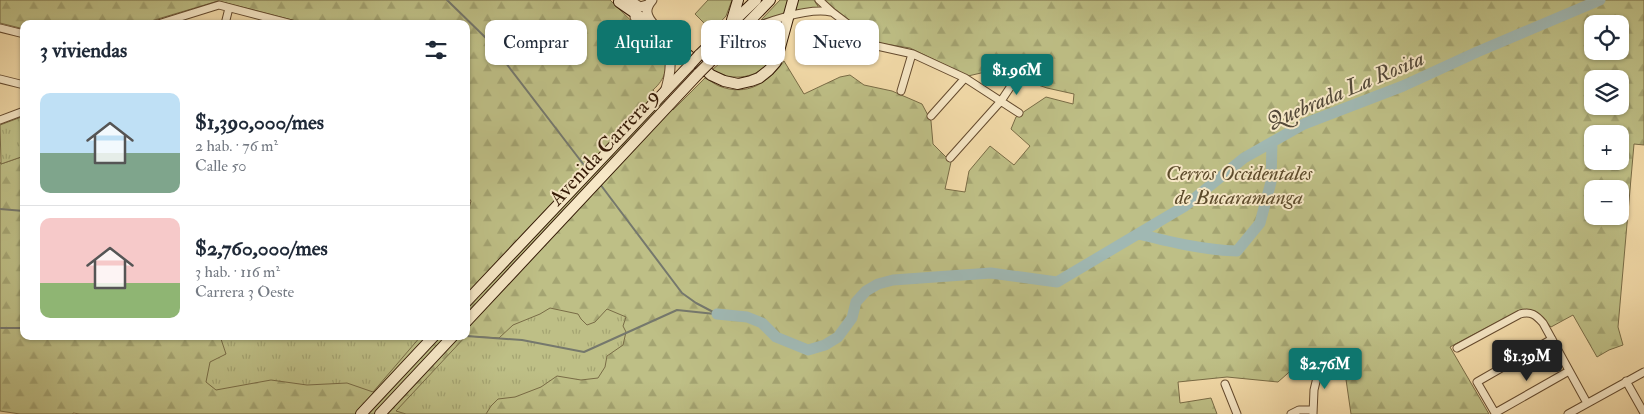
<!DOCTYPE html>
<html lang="es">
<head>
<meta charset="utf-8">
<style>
	body { margin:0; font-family:"IM FELL Double Pica",serif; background:#f2f2f3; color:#1f2937; height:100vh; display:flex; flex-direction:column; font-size:19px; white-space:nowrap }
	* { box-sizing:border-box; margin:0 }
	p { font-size:16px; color:#747a83 }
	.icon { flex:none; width:28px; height:28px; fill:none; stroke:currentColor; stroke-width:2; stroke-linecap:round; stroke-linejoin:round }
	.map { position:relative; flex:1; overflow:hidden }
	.panel { position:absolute; left:20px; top:20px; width:450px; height:320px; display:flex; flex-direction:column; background:#fff; border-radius:10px; box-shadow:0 1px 4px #0004 }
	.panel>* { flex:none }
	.guide { position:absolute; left:485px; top:20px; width:475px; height:45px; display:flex; gap:10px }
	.controls { position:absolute; left:1584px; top:15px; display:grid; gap:10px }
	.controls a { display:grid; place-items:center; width:45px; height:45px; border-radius:10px; background:#fff; box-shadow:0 1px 4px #0004; font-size:25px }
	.price { position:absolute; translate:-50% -42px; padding:0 11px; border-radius:5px; background:#0f766e; color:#fff; font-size:16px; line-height:32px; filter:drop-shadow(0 1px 2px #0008) }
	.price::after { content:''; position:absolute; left:50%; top:30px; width:15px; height:11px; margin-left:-8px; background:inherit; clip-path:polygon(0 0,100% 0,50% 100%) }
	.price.active { background:#222; color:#fff }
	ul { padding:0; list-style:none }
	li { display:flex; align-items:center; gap:15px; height:125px; padding:0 20px }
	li+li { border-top:1px solid #e0e1e3 }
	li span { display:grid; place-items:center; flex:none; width:140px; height:100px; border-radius:10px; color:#555 }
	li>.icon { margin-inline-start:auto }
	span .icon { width:60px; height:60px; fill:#fffc; stroke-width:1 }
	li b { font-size:21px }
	h2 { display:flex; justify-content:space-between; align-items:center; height:60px; padding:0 20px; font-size:21px }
	.chip { padding:0 18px; border-radius:10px; background:#fff; box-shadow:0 1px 4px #0004; font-size:18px; line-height:45px }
	.chip.active { background:#0f766e; color:#fff }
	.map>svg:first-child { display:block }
	.grass { fill:#bebf86; stroke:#796c46 }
	.forest { fill:url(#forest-firs); stroke:#796c46; fill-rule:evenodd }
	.park { fill:url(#park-tufts); stroke:#796c46 }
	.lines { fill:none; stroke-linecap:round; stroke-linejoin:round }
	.stream { stroke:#75786d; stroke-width:2 }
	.river { stroke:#a0b8b3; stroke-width:11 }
	.minor-casing { stroke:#644a2e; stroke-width:9 }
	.tertiary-casing { stroke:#644a2e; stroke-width:11 }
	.secondary-casing { stroke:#341905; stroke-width:12 }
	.minor { stroke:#f7e8c7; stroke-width:7 }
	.tertiary { stroke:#f7e8c7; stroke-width:9 }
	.secondary { stroke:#f7e8c7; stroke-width:10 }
	.secondary-bridge-casing { stroke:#341905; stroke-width:12; stroke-linecap:butt }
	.secondary-bridge { stroke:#f7e8c7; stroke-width:10 }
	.labels { text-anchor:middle; stroke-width:4; stroke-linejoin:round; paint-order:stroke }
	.street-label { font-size:21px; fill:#341905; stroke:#f7e8c7 }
	.park-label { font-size:21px; font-style:italic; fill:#5d4b2c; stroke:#f7e8c7 }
	.water-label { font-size:22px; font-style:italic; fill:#544939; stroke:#f7e8c7 }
</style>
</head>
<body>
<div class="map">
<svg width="1644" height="414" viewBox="0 0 1644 414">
	<defs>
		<pattern id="forest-firs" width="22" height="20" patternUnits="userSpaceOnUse" patternTransform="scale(1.25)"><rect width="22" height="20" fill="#bebf86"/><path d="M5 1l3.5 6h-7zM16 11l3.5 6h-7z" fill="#a4a472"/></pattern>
		<pattern id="park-tufts" width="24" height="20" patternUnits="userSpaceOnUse" patternTransform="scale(1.25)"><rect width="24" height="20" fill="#bebf86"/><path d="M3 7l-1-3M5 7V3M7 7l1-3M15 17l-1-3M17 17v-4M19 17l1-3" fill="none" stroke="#a4a472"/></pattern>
	</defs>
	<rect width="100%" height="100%" fill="#f3dba9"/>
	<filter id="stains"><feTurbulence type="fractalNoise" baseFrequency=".004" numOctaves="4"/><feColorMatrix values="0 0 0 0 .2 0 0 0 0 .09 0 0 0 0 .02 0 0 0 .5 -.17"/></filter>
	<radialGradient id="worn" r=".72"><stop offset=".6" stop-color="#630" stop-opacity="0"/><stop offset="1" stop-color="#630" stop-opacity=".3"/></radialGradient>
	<path class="grass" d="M708,0H732L726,16L712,31L695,14Z
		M780,0H789L785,15L761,20Z
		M797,0H814L819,8L794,12Z
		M780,25C778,36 777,49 771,59C759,79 732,82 712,70L751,36L765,29Z"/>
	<path class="forest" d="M0,0H610L663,52C669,68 665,79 653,90L673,110L705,78C710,80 714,84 719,86C747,97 768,83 784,61L804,94L840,77L850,75L864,85L892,91L922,104L931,121L933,144L951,162L945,189L965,192L969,171L990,146L1014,165L1030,146L1011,129L1016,117L1046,97L1073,104L1074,94L1047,88L994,70L968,76L910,48L879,43L831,6L825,0H1644V145L1634,144L1618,327L1623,345L1609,350L1597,357L1573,315L1551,327C1540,315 1537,310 1520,310L1450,347L1489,414H1351L1342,352L1305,358L1278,382L1227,377L1178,382L1180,403L1211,398L1217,414H80L73,413V414H20L0,411V162L1,164L24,156V336H466V219L471,201L466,194V24H308L218,1L141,24H24V29L0,23ZM1592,24H1620V51H1592ZM1592,79H1620V106H1592ZM1592,134H1620V161H1592ZM1592,189H1620V216H1592Z"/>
	<path class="park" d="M24,116V156L1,164L0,125Z
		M550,308L578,314L581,319L587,325L595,322L607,309L626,317L623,326L626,332L623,345L607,356L605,367L598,378L581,380L557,376L541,387L515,397L498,399L491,406L486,414H406L396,411L466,336L499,338L513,325L540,314Z
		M220,336H421L373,392L347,383L307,385L271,380L216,390L206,382L210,362L226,354Z"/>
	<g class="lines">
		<path class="stream" d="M447,0L489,41L587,169
			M600,184L682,293L696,303L717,314
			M0,209L24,211
			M0,328H24
			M466,336L522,340L584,352L677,310L715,314"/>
		<path class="river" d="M1138,234C1171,242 1203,250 1237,251L1260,223L1271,182L1272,142
			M717,314L747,317L762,323L776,337L808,350L825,345L838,337L852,318L856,302L866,291L878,284L893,280L991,273L1057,282L1185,206L1244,158L1304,124L1403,86L1477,52L1600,0"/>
		<defs>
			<path id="minor" d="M819,0L832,12L877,46L913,54L965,78L1019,113
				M158,24L219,5L292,24
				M225,24L229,8
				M0,28L24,34
				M741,33C763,23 807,7 831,12
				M0,79L24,85
				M901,91L912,54
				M931,116L965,78
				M0,120L24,111
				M950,158L1001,101L1015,80
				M1552,339L1477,382L1495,413L1569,371
				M1457,348L1520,314C1531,311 1536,315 1543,323L1587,403
				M1626,381L1644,413
				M1225,384L1237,414
				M1291,414L1299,410H1313
				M1313,414L1314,390L1320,365
				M1568,414L1644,372"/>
			<path id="tertiary" d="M629,0L640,7L647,5
				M652,0C644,9 646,16 654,25
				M635,17C664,45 679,48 665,92"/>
			<path id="secondary" d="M619,2L658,29L711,75L724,81L738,84L751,81L759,78L769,70L776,62L793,0
				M732,20L738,0
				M699,55L756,0
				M708,64L770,0
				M466,302L690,65
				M466,322L699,73
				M361,414L434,336
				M380,414L453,336"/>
		</defs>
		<use href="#minor" class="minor-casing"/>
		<use href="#tertiary" class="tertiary-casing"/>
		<use href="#secondary" class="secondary-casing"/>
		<use href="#minor" class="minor"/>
		<use href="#tertiary" class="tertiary"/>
		<use href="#secondary" class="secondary"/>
		<defs>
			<path id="secondary-bridge" d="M690,65L699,55
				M699,73L708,64"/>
		</defs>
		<use href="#secondary-bridge" class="secondary-bridge-casing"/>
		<use href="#secondary-bridge" class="secondary-bridge"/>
	</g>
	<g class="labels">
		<g class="street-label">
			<text transform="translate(604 147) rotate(-47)" y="7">Avenida Carrera 9</text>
		</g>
		<g class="park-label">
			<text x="1239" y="180">Cerros Occidentales<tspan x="1239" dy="24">de Bucaramanga</tspan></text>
		</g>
		<g class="water-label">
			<text transform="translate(1345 89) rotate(-23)" y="8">Quebrada La Rosita</text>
		</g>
	</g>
	<rect width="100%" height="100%" filter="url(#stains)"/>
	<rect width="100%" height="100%" fill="url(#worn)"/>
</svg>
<div class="controls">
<a><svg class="icon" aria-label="locate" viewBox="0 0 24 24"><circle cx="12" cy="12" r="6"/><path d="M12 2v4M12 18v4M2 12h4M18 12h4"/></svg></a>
<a><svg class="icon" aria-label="layers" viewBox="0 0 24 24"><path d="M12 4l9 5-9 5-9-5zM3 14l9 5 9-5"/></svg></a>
<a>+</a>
<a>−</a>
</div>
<b class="price" style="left:1017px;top:96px">$1.96M</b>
<b class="price active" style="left:1527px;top:382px">$1.39M</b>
<b class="price" style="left:1325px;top:390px">$2.76M</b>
<div class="guide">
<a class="chip">Comprar</a>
<a class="chip active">Alquilar</a>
<a class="chip">Filtros</a>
<a class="chip">Nuevo</a>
</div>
<section class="panel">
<h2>3 viviendas<svg class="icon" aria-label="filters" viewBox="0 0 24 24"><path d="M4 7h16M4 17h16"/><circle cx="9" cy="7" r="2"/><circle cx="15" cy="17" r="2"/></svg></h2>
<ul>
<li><span style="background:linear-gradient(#bfe0f5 60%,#7fa58c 0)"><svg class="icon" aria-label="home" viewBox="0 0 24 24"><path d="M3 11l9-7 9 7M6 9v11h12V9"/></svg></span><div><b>$1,390,000/mes</b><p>2 hab. · 76 m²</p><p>Calle 50</p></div></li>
<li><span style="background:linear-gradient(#f6c9c9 65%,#8fb573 0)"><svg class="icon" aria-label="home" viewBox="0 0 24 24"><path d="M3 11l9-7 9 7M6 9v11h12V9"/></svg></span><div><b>$2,760,000/mes</b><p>3 hab. · 116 m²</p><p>Carrera 3 Oeste</p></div></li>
</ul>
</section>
</div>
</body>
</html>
